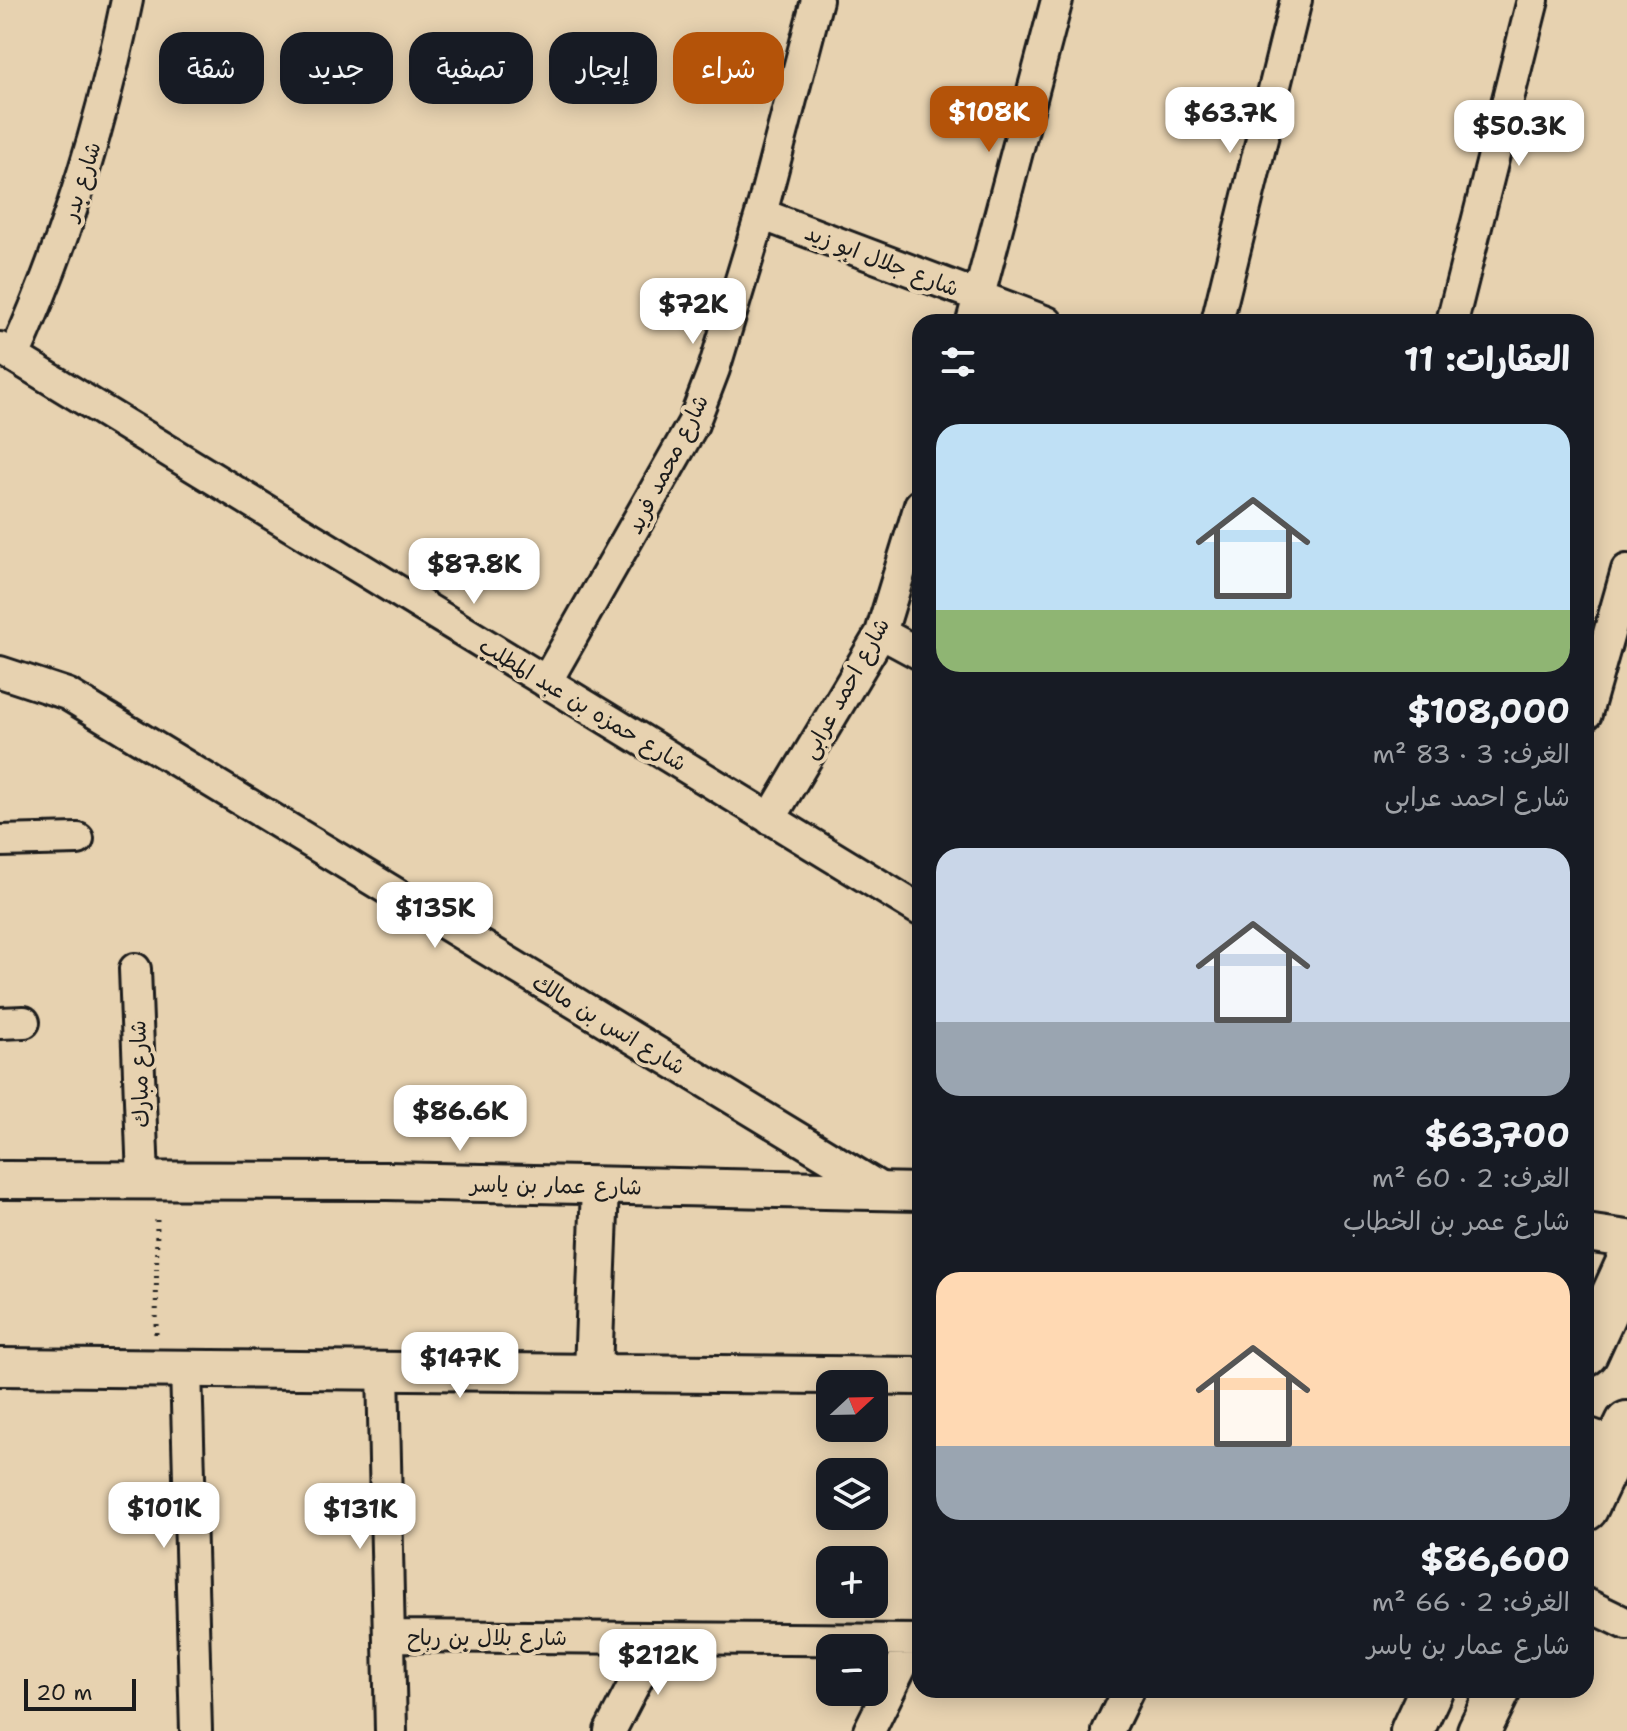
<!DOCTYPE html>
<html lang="ar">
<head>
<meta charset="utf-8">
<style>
	body { margin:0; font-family:"Shantell Sans","Playpen Sans Arabic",sans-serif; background:#20242c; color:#f1f3f6; direction:rtl; height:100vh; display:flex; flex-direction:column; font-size:30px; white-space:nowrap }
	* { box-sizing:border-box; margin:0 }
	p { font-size:26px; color:#9ea1a6 }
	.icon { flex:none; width:44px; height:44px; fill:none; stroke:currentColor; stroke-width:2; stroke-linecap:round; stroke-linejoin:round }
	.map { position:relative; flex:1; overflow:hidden; direction:ltr }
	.drawer { position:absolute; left:912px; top:314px; width:682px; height:1384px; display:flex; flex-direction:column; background:#171b24; border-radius:24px; box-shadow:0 4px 20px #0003; direction:rtl }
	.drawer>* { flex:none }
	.top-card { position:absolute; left:24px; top:32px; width:760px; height:72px; direction:rtl; display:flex; gap:16px }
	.needle { width:52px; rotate:68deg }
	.tools { position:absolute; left:816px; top:1370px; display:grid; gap:16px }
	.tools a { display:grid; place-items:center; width:72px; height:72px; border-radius:16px; background:#171b24; box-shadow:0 4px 20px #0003; font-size:40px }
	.scale { position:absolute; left:24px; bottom:20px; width:112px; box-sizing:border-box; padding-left:8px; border:4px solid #1c1c1c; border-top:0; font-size:22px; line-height:28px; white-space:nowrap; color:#1c1c1c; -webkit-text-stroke:6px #e7d2b0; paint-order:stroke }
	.price { position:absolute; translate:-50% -68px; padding:0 18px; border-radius:16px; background:#fff; color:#222; font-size:26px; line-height:52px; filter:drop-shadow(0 2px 4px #0008) }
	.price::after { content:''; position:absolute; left:50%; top:48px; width:24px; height:18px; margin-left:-12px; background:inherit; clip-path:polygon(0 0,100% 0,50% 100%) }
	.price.on { background:#b45309; color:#fff }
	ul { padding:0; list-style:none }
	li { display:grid; align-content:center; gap:16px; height:424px; padding:0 24px }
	li span { display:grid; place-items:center; height:248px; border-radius:24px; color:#555 }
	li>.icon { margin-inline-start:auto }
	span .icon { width:144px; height:144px; fill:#fffc; stroke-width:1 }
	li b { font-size:34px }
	h2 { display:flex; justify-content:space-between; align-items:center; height:96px; padding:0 24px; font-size:34px }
	.chip { padding:0 28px; border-radius:24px; background:#171b24; box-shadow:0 4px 20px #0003; font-size:28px; line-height:72px }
	.chip.on { background:#b45309; color:#fff }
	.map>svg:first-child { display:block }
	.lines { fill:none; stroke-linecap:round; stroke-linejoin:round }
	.minor-casing { stroke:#1c1c1c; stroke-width:36 }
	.tertiary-casing { stroke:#1c1c1c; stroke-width:42 }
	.secondary-casing { stroke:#1c1c1c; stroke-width:48 }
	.path { stroke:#1c1c1c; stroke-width:5; stroke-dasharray:2 6; stroke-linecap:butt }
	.minor { stroke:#e7d2b0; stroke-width:30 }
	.tertiary { stroke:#e7d2b0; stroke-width:36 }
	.secondary { stroke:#e7d2b0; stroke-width:42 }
	.labels { text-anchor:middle; stroke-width:8; stroke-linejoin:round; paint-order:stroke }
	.street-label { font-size:22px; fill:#1c1c1c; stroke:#e7d2b0 }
</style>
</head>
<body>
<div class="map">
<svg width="1627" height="1731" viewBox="0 0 1627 1731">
	<rect width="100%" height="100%" fill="#e7d2b0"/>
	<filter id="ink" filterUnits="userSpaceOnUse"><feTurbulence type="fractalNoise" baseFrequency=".0125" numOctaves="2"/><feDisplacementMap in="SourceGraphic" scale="16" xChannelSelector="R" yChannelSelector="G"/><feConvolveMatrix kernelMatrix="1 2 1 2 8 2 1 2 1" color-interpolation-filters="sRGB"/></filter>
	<g filter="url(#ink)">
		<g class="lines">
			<defs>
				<path id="minor" d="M761,214L1047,322
					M972,322L1057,0
					M1217,322L1296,0
					M1452,322L1533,0
					M0,348L920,910
					M14,356C66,241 102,123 127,0
					M881,633L920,654
					M0,672L67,694L885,1191
					M546,682L693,424L714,369L761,214L817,0
					M1586,714L1627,570
					M770,819L881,633L920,505
					M0,841L78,839
					M135,969L143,1179
					M0,1023L24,1022
					M186,1368L196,1731
					M383,1370L391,1731
					M1586,1604L1627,1624
					M389,1636L920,1640
					M610,1731L658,1638
					M869,1731L914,1640
					M1108,1731L1128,1690"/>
				<path id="tertiary" d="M0,1180L387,1181L920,1192
					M1586,1233L1627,1239
					M0,1367L920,1376
					M593,1371L600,1187
					M1586,1436L1615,1446"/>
				<path id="secondary" d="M1586,1354L1627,1264
					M1586,1509L1627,1423
					M1412,1731L1431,1690
					M1479,1731L1499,1690"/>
			</defs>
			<use href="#minor" class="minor-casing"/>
			<use href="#tertiary" class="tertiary-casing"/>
			<use href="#secondary" class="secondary-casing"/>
			<path class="path" d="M156,1334L157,1216"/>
			<use href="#minor" class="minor"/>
			<use href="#tertiary" class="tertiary"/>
			<use href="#secondary" class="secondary"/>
		</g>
	</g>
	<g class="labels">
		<g class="street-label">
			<text transform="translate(81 181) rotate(-72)" y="8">شارع بدر</text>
			<text transform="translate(882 260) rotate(21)" y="8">شارع جلال ابو زيد</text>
			<text transform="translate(667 464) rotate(-63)" y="8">شارع محمد فريد</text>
			<text transform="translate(845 688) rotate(-61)" y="8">شارع احمد عرابى</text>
			<text transform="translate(583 704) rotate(31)" y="8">شارع حمزه بن عبد المطلب</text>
			<text transform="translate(609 1024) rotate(31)" y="8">شارع انس بن مالك</text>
			<text transform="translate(139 1074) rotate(-92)" y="8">شارع مبارك</text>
			<text transform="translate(556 1185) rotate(1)" y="8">شارع عمار بن ياسر</text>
			<text x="487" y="1645">شارع بلال بن رباح</text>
		</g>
	</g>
</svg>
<div class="tools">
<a><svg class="needle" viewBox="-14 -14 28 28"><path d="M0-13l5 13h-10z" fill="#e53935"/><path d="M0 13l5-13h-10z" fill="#9ea1a6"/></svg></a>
<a><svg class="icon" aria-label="layers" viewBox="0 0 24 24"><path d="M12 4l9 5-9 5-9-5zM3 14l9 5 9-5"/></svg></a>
<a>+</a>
<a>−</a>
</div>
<div class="scale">20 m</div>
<b class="price on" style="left:989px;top:154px">$108K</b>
<b class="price" style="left:1230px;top:155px">$63.7K</b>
<b class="price" style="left:1519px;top:168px">$50.3K</b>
<b class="price" style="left:693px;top:346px">$72K</b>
<b class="price" style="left:474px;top:606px">$87.8K</b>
<b class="price" style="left:435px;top:950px">$135K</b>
<b class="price" style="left:460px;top:1153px">$86.6K</b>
<b class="price" style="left:460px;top:1400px">$147K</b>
<b class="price" style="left:164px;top:1550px">$101K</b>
<b class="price" style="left:360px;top:1551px">$131K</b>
<b class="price" style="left:658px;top:1697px">$212K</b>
<div class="top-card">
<a class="chip on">شراء</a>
<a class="chip">إيجار</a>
<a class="chip">تصفية</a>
<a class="chip">جديد</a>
<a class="chip">شقة</a>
</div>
<section class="drawer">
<h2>العقارات: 11<svg class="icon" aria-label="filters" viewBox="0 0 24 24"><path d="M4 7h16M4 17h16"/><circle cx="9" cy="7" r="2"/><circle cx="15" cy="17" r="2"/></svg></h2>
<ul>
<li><span style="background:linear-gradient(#bfe0f5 75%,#8fb573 0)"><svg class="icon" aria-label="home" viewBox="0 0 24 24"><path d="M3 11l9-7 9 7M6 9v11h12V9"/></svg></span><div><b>$108,000</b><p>الغرف: 3 · 83 m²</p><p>شارع احمد عرابى</p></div></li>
<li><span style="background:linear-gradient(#c9d6e8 70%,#9aa5b1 0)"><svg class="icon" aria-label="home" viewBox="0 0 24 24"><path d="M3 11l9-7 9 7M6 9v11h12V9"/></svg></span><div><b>$63,700</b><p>الغرف: 2 · 60 m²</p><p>شارع عمر بن الخطاب</p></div></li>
<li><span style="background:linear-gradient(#ffd9b3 70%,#9aa5b1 0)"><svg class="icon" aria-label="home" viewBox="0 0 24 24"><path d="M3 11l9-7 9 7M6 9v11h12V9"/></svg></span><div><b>$86,600</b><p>الغرف: 2 · 66 m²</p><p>شارع عمار بن ياسر</p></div></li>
</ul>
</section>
</div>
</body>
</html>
